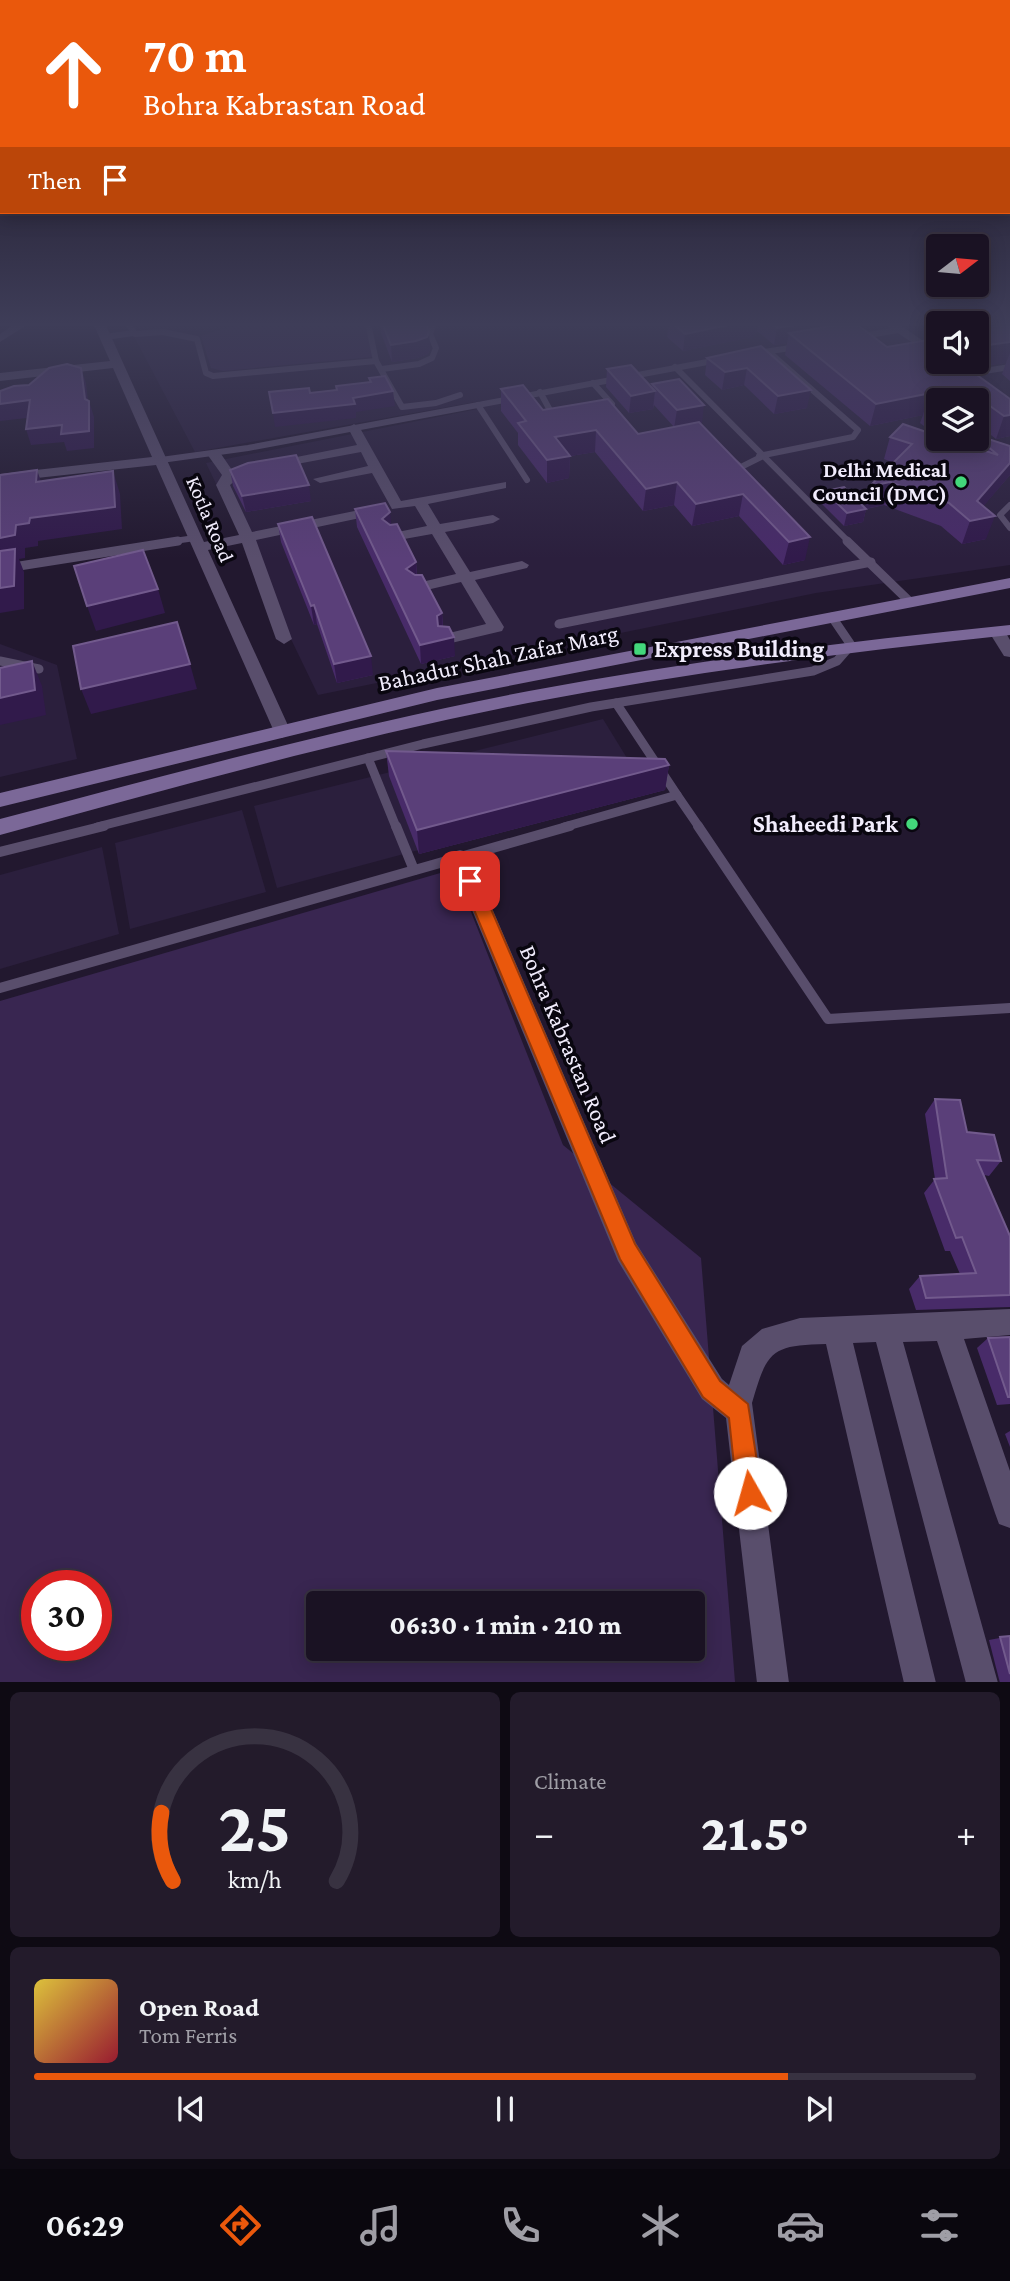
<!DOCTYPE html>
<meta charset="utf-8">
<style>
body{margin:0;font-family:"Crimson Pro",serif;background:#231b2b;color:#f1f3f6;height:100vh;display:flex;flex-direction:column;font-size:26px;white-space:nowrap}
*{box-sizing:border-box;margin:0}
p{font-size:23px;color:#9f9ea6}
.icon{flex:none;width:38px;height:38px;fill:none;stroke:currentColor;stroke-width:2;stroke-linecap:round;stroke-linejoin:round}
.map{position:relative;height:1682px;overflow:hidden}
.panel{display:flex;flex-direction:column;gap:10px;padding:10px;background:#0e0a13;flex:1}
.panel>*{flex:none}
.guide{position:absolute;left:0px;top:0px;width:1012px;height:214px;box-shadow:0 4px 18px #0003,0 0 0 2px #383241;background:#ea580c;color:#fff;overflow:hidden}
.needle{width:46px;rotate:74deg}
.buttons{position:absolute;left:926px;top:234px;display:grid;gap:14px}
.buttons a{display:grid;place-items:center;width:63px;height:63px;border-radius:7px;background:#1a1223;box-shadow:0 4px 18px #0003,0 0 0 2px #383241;font-size:35px}
.speed{position:absolute;left:21px;top:1570px;display:flex;gap:14px;font-size:35px;font-weight:700;text-align:center}
.speed>*{display:grid;place-content:center;width:91px;height:91px;border-radius:50%;background:#1a1223;box-shadow:0 4px 18px #0003,0 0 0 2px #383241;line-height:1}
.speed .limit{border:10px solid #d22;background:#fff;color:#111}
.pin{position:absolute;display:grid;place-items:center;width:60px;height:60px;color:#fff;margin:-30px;border-radius:14px;box-shadow:0 4px 10px #0006}
.me{position:absolute;width:77px;margin:-38px;rotate:353deg;stroke-linejoin:round;filter:drop-shadow(0 0 5px #0008)}
.turn{display:flex;align-items:center;gap:24px;height:147px;padding:0 28px;font-size:32px}
.turn .icon{width:91px;height:91px;stroke-width:2.5}
.turn b{display:block;font-size:49px;line-height:60px}
.then{display:flex;align-items:center;height:66px;padding:0 28px;background:#0003;gap:14px;font-size:26px}
.big{font-size:52px;font-weight:800;line-height:1.1}
.panel .tile{flex:1;display:flex;flex-direction:column;justify-content:center;gap:10px;min-width:0;padding:0 24px;border-radius:10px;background:#231b2b}
.panel .dial{align-items:center;gap:0}
.dial svg{height:182px;overflow:visible;fill:none;stroke:#383241;stroke-width:7;stroke-linecap:round;text-anchor:middle}
.dial text{fill:#f1f3f6;stroke:none}
.song{display:flex;align-items:center;gap:21px}
.cover{width:84px;height:84px;border-radius:10px;background:linear-gradient(135deg,hsl(50 70% 55%),hsl(350 70% 35%))}
.played{height:7px;border-radius:4px;background:linear-gradient(90deg,#ea580c 80%,#383241 80%)}
.keys{display:flex;justify-content:space-around;direction:ltr}
.heat{display:flex;justify-content:space-between;align-items:center;font-size:38px;direction:ltr}
.panel .tiles{flex:1;display:grid;gap:10px;grid-template-columns:1fr 1fr}
.tile:last-child{grid-column:span 2}
.trip{position:absolute;left:306px;top:1591px;width:399px;height:70px;border-radius:7px;background:#1a1223;box-shadow:0 4px 18px #0003,0 0 0 2px #383241;font-weight:800;line-height:70px;text-align:center}
.tab-bar{display:flex;height:112px;justify-content:space-around;align-items:center;background:#0a070e;color:#9f9ea6}
.tab-bar .icon{width:49px;height:49px}
.tab-bar .on{color:#ea580c}
.tab-bar b{font-size:32px;color:#f1f3f6}
.map>svg:first-child{display:block}
.built{fill:#2b1f3d;fill-rule:evenodd}
.green{fill:#392651;fill-rule:evenodd}
.lines{fill:none;stroke-linecap:round;stroke-linejoin:round}
.lane-far2{stroke:#594e6c;stroke-width:6}
.lane-far1{stroke:#594e6c;stroke-width:9}
.lane{stroke:#594e6c;stroke-width:10}
.street{fill:#594e6c;fill-rule:evenodd}
.secondary{fill:#7b6898;fill-rule:evenodd}
.wall{fill:#482b69}
.shaded-wall{fill:#311a4b}
.building{fill:#5a3f79;stroke:#725a8d;stroke-width:2}
.route{fill:#ea580c;stroke:#983908;stroke-width:2}
.poi-dot{fill:#43d77b;stroke:#09060f;stroke-width:2.5}
.labels{text-anchor:middle;stroke-width:7;stroke-linejoin:round;paint-order:stroke}
.far-poi-label{font-size:21px;font-weight:bold;fill:#f1ecfc;stroke:#09060f;text-anchor:end}
.far-street-label{font-size:21px;fill:#f1ecfc;stroke:#09060f}
.poi-label{font-size:24px;font-weight:bold;fill:#f1ecfc;stroke:#09060f;text-anchor:start}
.street-label{font-size:24px;fill:#f1ecfc;stroke:#09060f}
</style>
<div class="map">
<svg width="1010" height="1683" viewBox="0 0 1010 1683">
<rect width="100%" height="100%" fill="#22182f"/>
<g class="built">
<path d="M127 323H1010V565L816 593 318 695 206 463 483 408 481 401 195 452ZM938 324H976V362H938ZM938 401H976V439H938Z"/>
<path d="M0 644 57 665 77 759 0 777Z"/>
<path d="M603 719 646 789 277 888 254 806Z"/>
<path d="M242 810 266 892 130 929 115 843Z"/>
<path d="M102 847 119 934 0 969V875Z"/>
</g>
<g class="green">
<path d="M241 323H365L373 357 223 371 211 368 201 336Z"/>
<path d="M454 869 563 1145 701 1258 735 1682 0 1683V1001ZM37 1586H96V1645H37ZM318 1603H693V1648H318Z"/>
</g>
<g class="lines">
<g class="lane-far2">
<path d="M128 323 135 334 163 332 197 339 206 373 213 376 376 361"/>
<path d="M368 323 376 361 402 407 436 403 460 395"/>
<path d="M105 337 133 333"/>
<path d="M857 337 898 330"/>
<path d="M757 353 797 347"/>
<path d="M675 367 849 542"/>
<path d="M382 369 419 364 432 358 436 348 430 334 434 323"/>
<path d="M966 374 1010 367"/>
<path d="M593 383 612 404 601 409"/>
<path d="M540 392 551 412 559 416"/>
<path d="M478 405 527 480"/>
<path d="M759 456 853 437 858 430 769 352"/>
<path d="M161 460 248 448 718 360"/>
<path d="M732 460 741 467 761 457"/>
<path d="M1010 505 1000 515 1010 528"/>
<path d="M167 542 195 538"/>
</g>
<g class="lane-far1">
<path d="M847 541 910 602"/>
<path d="M0 569 178 541"/>
<path d="M559 624 871 562"/>
<path d="M0 661 39 669"/>
<path d="M368 758 396 827"/>
<path d="M677 795 699 827"/>
<path d="M97 827 423 744 591 707 813 671 837 661 851 645 832 617"/>
<path d="M564 827 677 795 616 703"/>
</g>
<g class="lane">
<path d="M396 826 414 870"/>
<path d="M698 826 828 1019 1010 1008"/>
<path d="M0 852 104 826"/>
<path d="M0 988 570 826"/>
</g>
<g class="street">
<path d="M16 323H30L0 342V334Z"/>
<path d="M93 323H105L204 542 239 535 216 485 222 475 207 454 214 450 219 451 232 470 357 445 348 428 354 424 360 428 401 501 506 482V488L428 504 440 524 493 515 500 519 493 523 445 532 470 572 522 561 529 565 527 568 475 580 504 627 502 631 447 644 441 643V635L486 624 461 582 418 592 410 587 413 584 456 574 432 534 393 541 386 537 388 534 427 526 415 506 392 509 372 473 320 483 313 479 368 466 361 452 243 474 230 485 252 532 379 506 386 510 379 514 256 540 292 639 284 644 276 639 242 543 208 550 291 732 282 738 276 736 156 465 0 482V474L152 457 113 368 0 381V373L110 361Z"/>
<path d="M883 323H897L938 351V360Z"/>
<path d="M997 627 1003 628 1010 640V657L1004 656 989 632Z"/>
<path d="M460 850 467 852 470 857 636 1243 722 1379 729 1385 742 1346 762 1329 800 1318 1010 1309V1335L964 1339 1010 1471V1528L999 1524 995 1513 937 1341 903 1342 998 1683H966L876 1342 853 1343 936 1683H904L826 1344C770 1345 767 1352 752 1403L789 1683H757L726 1418 702 1399 618 1261 450 857 453 852Z"/>
</g>
<g class="secondary">
<path d="M1010 578V588L437 700 0 807V793L437 688Z"/>
<path d="M1010 625V635C849 652 688 672 528 703 350 738 175 787 0 835V819C175 773 350 725 529 691 688 661 849 641 1010 625Z"/>
</g>
</g>
<g class="wall">
<path d="M380 323H426L430 349 428 354 417 358 392 362 381 333Z"/>
<path d="M669 323H809L807 330 887 347 1010 399V436L996 439 982 428 938 401V439L969 446 971 439H976V435L1010 446V475L983 506 986 539 962 544 941 526 884 505 866 509 863 522 844 526 821 503 825 491 865 507 894 463 884 459 890 437 936 435 920 423 923 415 870 426 785 355 787 343 774 345 757 331 752 337 683 351 667 337Z"/>
<path d="M926 323H1010V381L1002 374 1006 363 974 367 969 362H976V324H938V334Z"/>
<path d="M761 346 807 408 774 414 744 385 722 390 705 375 707 358Z"/>
<path d="M607 369 651 387 652 384 702 423H700L805 560 783 565 739 516 692 526 674 505 643 511 595 452 570 456 569 478 547 483 518 445V433L501 411V389L543 410 638 434 674 427 654 405 653 409 629 413 606 387Z"/>
<path d="M230 470 311 501 246 512 233 486Z"/>
<path d="M355 509 391 525 416 562 417 575 442 613 443 626 455 656 421 664 357 527Z"/>
<path d="M278 524 373 675 337 683 317 624 314 625 281 542Z"/>
<path d="M386 751 669 765 665 790 419 854 389 776Z"/>
<path d="M935 1099 967 1132 1001 1161 989 1176 984 1175 1010 1236V1307L916 1310 909 1289 920 1276 960 1274 950 1251H945L924 1193 935 1179 925 1114Z"/>
<path d="M1010 1337V1404L997 1405 977 1348 988 1338Z"/>
<path d="M1010 1431V1447L1005 1434Z"/>
<path d="M1010 1636V1683H1000L989 1640Z"/>
</g>
<g class="shaded-wall">
<path d="M738 323H758L757 331 752 337 683 351 685 334Z"/>
<path d="M809 323 805 340 789 333 787 343 774 345 777 328Z"/>
<path d="M429 332 430 349 428 354 417 358 392 362 391 345Z"/>
<path d="M1010 342V353L1006 363 974 367 981 346Z"/>
<path d="M81 368 86 383 89 410V401L94 417V448L67 451 64 442 31 445 26 429 62 425 85 399Z"/>
<path d="M747 368 744 385 722 390 725 372Z"/>
<path d="M811 390 807 408 774 414 778 396Z"/>
<path d="M393 391 395 406 356 412V418L275 427 273 413Z"/>
<path d="M655 391 653 409 629 413 631 396Z"/>
<path d="M936 392 927 400 923 415 870 426 876 404Z"/>
<path d="M30 400 36 417 0 421V404Z"/>
<path d="M704 405 702 423 674 428 677 410Z"/>
<path d="M990 406 982 428 976 429V408Z"/>
<path d="M1010 415V436L996 439 1004 416Z"/>
<path d="M596 430 595 452 570 456 569 478 547 483V460L555 437Z"/>
<path d="M1010 463V475L971 521 995 516 986 539 962 544 977 501Z"/>
<path d="M37 470 45 493 36 482Z"/>
<path d="M113 471 120 494 122 529 38 541V546L25 548V558L19 559 24 572V609L0 613V538L16 525 30 518Z"/>
<path d="M677 482 674 505 643 511 646 489Z"/>
<path d="M890 482 884 505 864 509 870 486Z"/>
<path d="M309 485 311 501 246 512 242 496Z"/>
<path d="M743 494 739 516 692 526 696 504Z"/>
<path d="M866 509 863 522 844 526 847 513Z"/>
<path d="M390 512 392 531 382 519Z"/>
<path d="M810 537 805 560 783 565 789 542Z"/>
<path d="M416 562 417 580 406 569Z"/>
<path d="M158 589 165 613 96 631 87 606Z"/>
<path d="M314 605 317 624 314 625 311 606Z"/>
<path d="M442 613 443 632 438 635 437 616Z"/>
<path d="M454 637 455 656 421 664 420 645Z"/>
<path d="M371 656 373 675 337 683 334 664Z"/>
<path d="M32 661 42 686 46 715 0 725V698Z"/>
<path d="M190 664 197 689 91 714 81 689Z"/>
<path d="M669 765 665 790 419 854 417 830Z"/>
</g>
<g class="building">
<path d="M382 323H426L429 332 427 337 416 341 391 345Z"/>
<path d="M672 323H738L685 334Z"/>
<path d="M771 323H807L777 328Z"/>
<path d="M849 323H855L887 347 928 340 938 347V362H959L1010 399V415L1004 416 990 406 976 408V401H938V408L927 400 936 392 876 404 789 333Z"/>
<path d="M956 323H1010V342L981 346 976 341V324Z"/>
<path d="M761 346 811 390 778 396 747 368 725 372 707 358Z"/>
<path d="M67 364 81 368 85 399 89 401V431L61 434 62 425 26 429 30 400 0 404V391L14 386 29 385 49 368Z"/>
<path d="M631 365 655 391 631 396 607 369Z"/>
<path d="M385 376 393 391 353 398 355 404 273 413 269 392 309 388 310 393 337 390 336 386 371 382 369 378Z"/>
<path d="M679 379 704 405 677 410 652 384Z"/>
<path d="M523 385 543 410 608 399 638 434 699 422 810 537 789 542 743 494 696 504 677 482 646 489 596 430 555 437 570 456 547 460 518 423 526 421 501 389Z"/>
<path d="M903 424 938 436V439H949L998 455 976 437V435L1010 446V463L977 501 995 516 970 521 949 503 890 482 870 486 912 444 890 437Z"/>
<path d="M296 455 309 485 242 496 230 470 248 463Z"/>
<path d="M37 470 36 482 113 471 115 507 30 518 29 523 16 525 15 535 0 538V475Z"/>
<path d="M844 487 866 509 847 513 825 491Z"/>
<path d="M385 503 390 512 382 519 390 525 397 524 416 562 406 569 415 575H422L442 613 437 616 438 626 449 627 454 637 420 645 355 509Z"/>
<path d="M312 517 371 656 334 664 314 605 311 606 278 524Z"/>
<path d="M15 549 14 586 0 588V551Z"/>
<path d="M143 550 158 589 87 606 74 566Z"/>
<path d="M177 622 190 664 81 689 73 646Z"/>
<path d="M32 661 35 690 0 698V668Z"/>
<path d="M386 751 665 759 669 765 417 830Z"/>
<path d="M935 1099 960 1100 967 1132 994 1135 1001 1161 977 1160 1010 1236V1295L926 1298 920 1276 976 1273 962 1237 956 1238 934 1179 947 1178Z"/>
<path d="M1010 1337V1397H1008L988 1338Z"/>
<path d="M1010 1636V1674L1000 1637Z"/>
</g>
<linearGradient id="sky" x2="0" y2="1"><stop stop-color="#130d1a"/><stop offset="0.58" stop-color="#3e3d58"/><stop offset="1" stop-color="#3e3d58" stop-opacity="0"/></linearGradient>
<rect width="1010" height="559" fill="url(#sky)"/>
<path class="route" d="M470 875 479 881 635 1244 720 1381 748 1404 762 1493 758 1502 750 1505 741 1502 737 1493 729 1418 703 1397 620 1259 462 881Z"/>
<g class="poi-dot">
<circle cx="961" cy="482" r="7"/>
<rect x="633" y="642" width="14" height="14" rx="3.5"/>
<circle cx="912" cy="824" r="7"/>
</g>
<g class="labels">
<g class="far-poi-label">
<text x="947" y="477">Delhi Medical<tspan x="947" dy="24">Council (DMC)</tspan></text>
</g>
<g class="far-street-label">
<text transform="translate(210 519) rotate(67)" y="7">Kotla Road</text>
</g>
<g class="poi-label">
<text x="654" y="657">Express Building</text>
<text x="898" y="832" text-anchor="end">Shaheedi Park</text>
</g>
<g class="street-label">
<text transform="translate(498 658) rotate(-12)" y="8">Bahadur Shah Zafar Marg</text>
<text transform="translate(568 1044) rotate(67)" y="8">Bohra Kabrastan Road</text>
</g>
</g>
</svg>
<div class="buttons">
<a><svg class="needle" viewBox="-14 -14 28 28"><path d="M0-13l5 13h-10z" fill="#e53935"/><path d="M0 13l5-13h-10z" fill="#9f9ea6"/></svg></a>
<a><svg class="icon" aria-label="sound" viewBox="0 0 24 24"><path d="M4 9h4l5-4v14l-5-4H4zM17 9q2 3 0 6"/></svg></a>
<a><svg class="icon" aria-label="layers" viewBox="0 0 24 24"><path d="M12 4l9 5-9 5-9-5zM3 14l9 5 9-5"/></svg></a>
</div>
<div class="speed"><div class="limit">30</div></div>
<div class="pin" style="left:470px;top:881px;background:#d93025"><svg class="icon" aria-label="arrive" viewBox="0 0 24 24"><path d="M6 21V4h12l-3 4 3 4H6"/></svg></div>
<svg class="me" style="left:750px;top:1493px" viewBox="-20 -20 40 40"><circle r="19" fill="#fff"/><path d="M0-13L10 11 0 6-10 11z" fill="#ea580c"/></svg>
<div class="trip">06:30 · 1 min · 210 m</div>
<div class="guide">
<div class="turn"><svg class="icon" aria-label="ahead" viewBox="0 0 24 24"><path d="M12 20V5M6 11l6-6 6 6"/></svg><div><b>70 m</b>Bohra Kabrastan Road</div></div>
<div class="then">Then<svg class="icon" aria-label="arrive" viewBox="0 0 24 24"><path d="M6 21V4h12l-3 4 3 4H6"/></svg></div>
</div>
</div>
<section class="panel">
<div class="tiles">
<div class="tile dial"><svg viewBox="0 0 100 80">
<path d="M14 69A42 42 0 1 1 86 69"/>
<path d="M14 69A42 42 0 0 1 9 39" stroke="#ea580c"/>
<text x="50" y="56" font-size="32" font-weight="700">25</text>
<text x="50" y="72" font-size="11">km/h</text>
</svg></div>
<div class="tile"><p>Climate</p>
<div class="heat"><a>−</a><b class="big">21.5°</b><a>+</a></div>
</div>
<div class="tile">
<div class="song"><i class="cover"></i><div><b>Open Road</b><p>Tom Ferris</p></div></div>
<div class="played"></div>
<div class="keys"><svg class="icon" aria-label="previous" viewBox="0 0 24 24"><path d="M18 5L8 12l10 7zM5 5v14"/></svg><svg class="icon" aria-label="pause" viewBox="0 0 24 24"><path d="M8 5v14M16 5v14"/></svg><svg class="icon" aria-label="next" viewBox="0 0 24 24"><path d="M6 5l10 7-10 7zM19 5v14"/></svg></div>
</div>
</div>
</section>
<nav class="tab-bar">
<b>06:29</b>
<svg class="icon on" aria-label="directions" viewBox="0 0 24 24"><path d="M12 3l9 9-9 9-9-9zM9 14v-3h6M13 9l2 2-2 2"/></svg>
<svg class="icon" aria-label="music" viewBox="0 0 24 24"><path d="M9 18V5l10-2v13"/><circle cx="6" cy="18" r="3"/><circle cx="16" cy="16" r="3"/></svg>
<svg class="icon" aria-label="phone" viewBox="0 0 24 24"><path d="M5 4h4l2 5-3 2q2 4 5 5l2-3 5 2v4C11 20 4 13 5 4z"/></svg>
<svg class="icon" aria-label="climate" viewBox="0 0 24 24"><path d="M12 3v18M4 7l16 10M4 17L20 7"/></svg>
<svg class="icon" aria-label="car" viewBox="0 0 24 24"><path d="M5 17H2v-5l4-1 3-4h7l3 4 3 1v5h-3M9 17h6M6 11h13"/><circle cx="7" cy="17" r="2"/><circle cx="17" cy="17" r="2"/></svg>
<svg class="icon" aria-label="filters" viewBox="0 0 24 24"><path d="M4 7h16M4 17h16"/><circle cx="9" cy="7" r="2"/><circle cx="15" cy="17" r="2"/></svg>
</nav>
